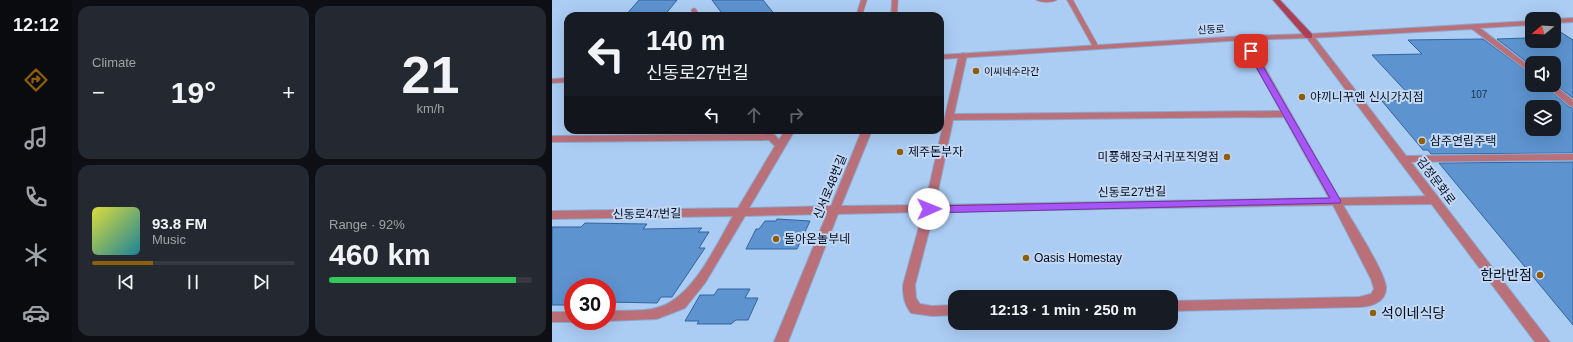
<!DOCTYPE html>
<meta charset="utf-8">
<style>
body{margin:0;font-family:Arial,"Noto Sans KR",sans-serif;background:#242831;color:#f1f3f6;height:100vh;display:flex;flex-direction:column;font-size:15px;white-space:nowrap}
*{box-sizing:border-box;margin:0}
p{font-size:13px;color:#9ea1a6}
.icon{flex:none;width:22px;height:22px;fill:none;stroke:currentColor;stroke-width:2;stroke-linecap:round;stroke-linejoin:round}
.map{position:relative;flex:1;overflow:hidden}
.side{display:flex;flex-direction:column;gap:6px;padding:6px;background:#0d0f14;width:480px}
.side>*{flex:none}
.hud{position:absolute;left:12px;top:12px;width:380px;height:122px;border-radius:12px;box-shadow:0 4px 16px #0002;background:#171b24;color:#f1f3f6;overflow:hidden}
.needle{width:26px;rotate:252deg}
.buttons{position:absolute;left:973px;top:12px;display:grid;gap:8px}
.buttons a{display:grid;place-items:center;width:36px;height:36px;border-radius:8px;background:#171b24;box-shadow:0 4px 16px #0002;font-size:20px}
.speed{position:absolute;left:12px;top:278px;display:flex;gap:8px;font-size:20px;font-weight:700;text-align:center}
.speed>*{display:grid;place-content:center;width:52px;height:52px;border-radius:50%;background:#171b24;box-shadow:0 4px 16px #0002;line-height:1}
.speed .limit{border:6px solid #d22;background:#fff;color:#111}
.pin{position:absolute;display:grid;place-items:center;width:34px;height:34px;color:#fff;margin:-17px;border-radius:8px;box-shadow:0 2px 6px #0006}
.me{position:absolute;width:44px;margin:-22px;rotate:89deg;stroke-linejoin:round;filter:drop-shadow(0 0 3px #0008)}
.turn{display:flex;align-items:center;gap:14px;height:84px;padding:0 16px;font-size:18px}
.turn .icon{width:52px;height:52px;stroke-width:2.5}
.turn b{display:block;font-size:28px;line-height:34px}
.lanes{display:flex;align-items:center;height:38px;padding:0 16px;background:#0003;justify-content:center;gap:20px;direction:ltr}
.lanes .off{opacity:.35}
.big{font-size:30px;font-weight:700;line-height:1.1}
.side .widget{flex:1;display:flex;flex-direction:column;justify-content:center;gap:6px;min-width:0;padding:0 14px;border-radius:12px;background:#242831}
.side .dial{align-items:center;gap:0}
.dial b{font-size:52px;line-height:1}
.song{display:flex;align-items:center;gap:12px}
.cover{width:48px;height:48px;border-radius:6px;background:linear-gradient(135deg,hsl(60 70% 55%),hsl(190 70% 35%))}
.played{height:4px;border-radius:2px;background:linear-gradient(90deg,#8f5e0a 30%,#363941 30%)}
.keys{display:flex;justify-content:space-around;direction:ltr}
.heat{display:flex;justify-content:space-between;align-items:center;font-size:22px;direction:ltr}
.charge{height:6px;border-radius:3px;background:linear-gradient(90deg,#34c759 92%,#363941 0)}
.side .tiles{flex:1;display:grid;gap:6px;grid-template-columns:repeat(2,1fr)}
.trip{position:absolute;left:396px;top:290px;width:230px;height:40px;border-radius:12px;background:#171b24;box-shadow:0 4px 16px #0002;font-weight:700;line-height:40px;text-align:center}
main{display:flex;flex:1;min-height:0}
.tabs{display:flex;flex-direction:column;width:72px;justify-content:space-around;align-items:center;background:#090b0e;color:#9ea1a6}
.tabs .icon{width:28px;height:28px}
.tabs .active{color:#8f5e0a}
.tabs b{font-size:18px;color:#f1f3f6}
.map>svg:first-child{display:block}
.building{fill:#5d93cf;stroke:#31659f;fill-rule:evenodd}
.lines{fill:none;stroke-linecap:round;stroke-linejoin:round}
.service-casing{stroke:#8ca9ce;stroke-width:1}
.minor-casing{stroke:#8ca9ce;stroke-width:2}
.tertiary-casing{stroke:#8ca9ce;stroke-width:2}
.secondary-casing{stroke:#8ca9ce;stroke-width:2}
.service{fill:#ba7079;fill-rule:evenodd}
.minor{fill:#ba7079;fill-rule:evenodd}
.tertiary{fill:#ba7079;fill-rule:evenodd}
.secondary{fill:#ac3f53;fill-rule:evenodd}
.route{fill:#a855f7;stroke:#6d37a1}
.poi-dot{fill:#8f5e0a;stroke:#c2d8f2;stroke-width:1.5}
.labels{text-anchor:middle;stroke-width:4;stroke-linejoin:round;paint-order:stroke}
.far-street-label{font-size:10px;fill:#000c23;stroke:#c2d8f2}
.far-poi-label{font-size:10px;fill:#000c23;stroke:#c2d8f2;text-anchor:start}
.number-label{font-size:10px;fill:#172e4e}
.poi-label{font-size:12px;fill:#000c23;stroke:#c2d8f2;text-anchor:start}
.street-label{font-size:12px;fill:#000c23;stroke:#c2d8f2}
.near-poi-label{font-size:14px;fill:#000c23;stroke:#c2d8f2;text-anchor:end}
</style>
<main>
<nav class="tabs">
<b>12:12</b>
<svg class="icon active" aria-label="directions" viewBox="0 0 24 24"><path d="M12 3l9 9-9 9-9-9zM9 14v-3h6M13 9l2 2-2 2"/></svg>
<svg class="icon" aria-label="music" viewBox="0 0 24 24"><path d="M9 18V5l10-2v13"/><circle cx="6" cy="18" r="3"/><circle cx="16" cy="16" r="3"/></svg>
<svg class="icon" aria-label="phone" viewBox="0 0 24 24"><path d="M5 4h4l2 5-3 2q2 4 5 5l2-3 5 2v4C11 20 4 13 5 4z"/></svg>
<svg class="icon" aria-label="climate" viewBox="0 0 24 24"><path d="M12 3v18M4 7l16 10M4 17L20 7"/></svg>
<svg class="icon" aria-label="car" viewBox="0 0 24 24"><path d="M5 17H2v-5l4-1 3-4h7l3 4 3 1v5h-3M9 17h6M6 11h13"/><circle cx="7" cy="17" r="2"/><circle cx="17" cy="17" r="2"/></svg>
</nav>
<section class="side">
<div class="tiles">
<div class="widget"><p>Climate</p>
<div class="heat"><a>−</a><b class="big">19°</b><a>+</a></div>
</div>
<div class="widget dial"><b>21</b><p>km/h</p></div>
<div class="widget">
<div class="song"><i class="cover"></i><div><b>93.8 FM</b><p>Music</p></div></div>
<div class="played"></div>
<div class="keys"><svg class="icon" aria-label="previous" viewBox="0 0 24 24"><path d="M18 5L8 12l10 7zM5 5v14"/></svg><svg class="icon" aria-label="pause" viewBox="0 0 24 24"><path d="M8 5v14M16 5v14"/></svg><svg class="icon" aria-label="next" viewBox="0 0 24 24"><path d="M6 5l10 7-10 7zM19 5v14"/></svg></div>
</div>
<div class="widget"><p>Range · 92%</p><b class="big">460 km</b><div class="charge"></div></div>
</div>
</section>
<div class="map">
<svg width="1021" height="342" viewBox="0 0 1021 342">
<rect width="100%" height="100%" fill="#abccf3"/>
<g class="building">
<path d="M87 0H125L112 16H73Z"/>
<path d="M160 0H211L224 16H172Z"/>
<path d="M1002 28 1021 40V98L1002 84V63H980V66L945 39 974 38 978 41H1002Z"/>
<path d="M931 39 980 75V85H992L1017 107 1021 108V153L879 154 876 150H871L830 101 862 100 820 55 870 54 856 40ZM980 107H1002V129H980Z"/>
<path d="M1021 162V325L887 163Z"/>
<path d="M225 219 258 221 245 249H194L204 229H207L213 221H224Z"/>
<path d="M33 223 95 224 91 229 150 228 146 232H157L147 248H153L120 297H109L105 303 55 302V287H21V305H0V227H29Z"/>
<path d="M166 289H198L193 298H206L196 320H184L179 324H145L147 321H133L148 295H162Z"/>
</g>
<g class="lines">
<g class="service-casing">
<g id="service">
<path d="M309 0H315L310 16H304Z"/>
<path d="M340 0H346L345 16H339Z"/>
<path d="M484 0H505C500 3 489 3 484 0Z"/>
<path d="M515 0H521L547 47 546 48 544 49 541 47Z"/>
<path d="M142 8 144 9 148 16H142L139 10Z"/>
</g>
</g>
<g class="minor-casing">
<g id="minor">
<path d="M1021 18V22L1002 23V19Z"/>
<path d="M980 21V25L928 28 980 68V74L920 29 757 38 753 36 757 34Z"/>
<path d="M689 36H695L696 38 787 198 882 196 886 197 887 200 886 203 882 204 791 205C800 221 834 273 834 288 834 302 819 307 807 307L619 311V301L807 297 819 294 822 289 819 279 781 205 382 212 363 285 364 298 368 304 380 306 403 305V315L380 316 359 313C352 304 351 296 351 285L371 212 286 214 236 342H222L275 214 193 216 153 283 133 308 105 319 55 321H54H55V311C69 310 92 312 104 308 140 300 164 245 181 216L0 219V211L186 208 223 146 217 140 0 142V136L220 134 223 135 227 140 233 130H243L197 208 279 206 310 130H320L289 206 373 205 407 55 411 53 415 55 402 114 729 111 688 38ZM732 117 777 198 383 205 401 120Z"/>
<path d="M993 85H1002L1021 100V107L1018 106Z"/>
<path d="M1021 154V160L851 162 846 159 851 156Z"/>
<path d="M0 312H21V321H25L21 322H0Z"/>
</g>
</g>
<g class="tertiary-casing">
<g id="tertiary">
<path d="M757 34H760L998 342H983L755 38 692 40 388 59V55L692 36Z"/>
<path d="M16 78V82L0 83V79Z"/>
</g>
</g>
<g class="secondary-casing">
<path id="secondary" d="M721 0H728L760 34V38H754Z"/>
</g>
<use href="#service" class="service"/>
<use href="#minor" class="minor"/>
<use href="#tertiary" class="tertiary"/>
<use href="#secondary" class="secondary"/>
</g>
<path class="route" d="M699 49 702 51 789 201 788 203 377 213 372 209 377 206 778 198 695 51Z"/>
<g class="poi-dot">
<circle cx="424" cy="71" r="4"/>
<circle cx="750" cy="97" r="4"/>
<circle cx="870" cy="141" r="4"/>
<circle cx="348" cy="152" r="4"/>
<circle cx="675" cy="157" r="4"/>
<circle cx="224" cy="239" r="4"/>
<circle cx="474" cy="258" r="4"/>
<circle cx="988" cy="275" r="4"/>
<circle cx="821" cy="313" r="4"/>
</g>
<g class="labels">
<g class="far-street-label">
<text transform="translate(659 29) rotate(-3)" y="4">신동로</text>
</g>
<g class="far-poi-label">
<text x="432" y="75">이씨네수라간</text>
</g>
<g class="number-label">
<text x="927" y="98">107</text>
</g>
<g class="poi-label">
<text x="758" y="101">야끼니꾸엔 신시가지점</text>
<text x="878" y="145">삼주연립주택</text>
<text x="356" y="156">제주돈부자</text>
<text x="667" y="161" text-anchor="end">미풍해장국서귀포직영점</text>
<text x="232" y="243">돌아온놀부네</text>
<text x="482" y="262">Oasis Homestay</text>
</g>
<g class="street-label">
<text transform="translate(884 181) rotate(53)" y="4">김정문화로</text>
<text transform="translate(278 187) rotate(-68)" y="4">신서로48번길</text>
<text transform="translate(580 192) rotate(-1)" y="4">신동로27번길</text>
<text transform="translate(95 214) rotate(-1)" y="4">신동로47번길</text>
</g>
<g class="near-poi-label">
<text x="980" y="280">한라반점</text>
<text x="829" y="318" text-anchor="start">석이네식당</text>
</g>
</g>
</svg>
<div class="buttons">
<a><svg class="needle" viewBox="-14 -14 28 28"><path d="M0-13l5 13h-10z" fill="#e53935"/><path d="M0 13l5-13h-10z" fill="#9ea1a6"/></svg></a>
<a><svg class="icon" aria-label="sound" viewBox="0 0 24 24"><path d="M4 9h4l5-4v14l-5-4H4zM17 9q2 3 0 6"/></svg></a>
<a><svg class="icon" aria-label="layers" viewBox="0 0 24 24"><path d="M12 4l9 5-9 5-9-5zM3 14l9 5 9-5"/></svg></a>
</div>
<div class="speed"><div class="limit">30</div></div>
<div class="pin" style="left:699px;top:51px;background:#d93025"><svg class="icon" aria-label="arrive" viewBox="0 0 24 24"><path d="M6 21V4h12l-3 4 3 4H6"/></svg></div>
<svg class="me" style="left:377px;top:209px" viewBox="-20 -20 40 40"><circle r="19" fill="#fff"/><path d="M0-13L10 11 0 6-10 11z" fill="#a855f7"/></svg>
<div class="trip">12:13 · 1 min · 250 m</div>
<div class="hud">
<div class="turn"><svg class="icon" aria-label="left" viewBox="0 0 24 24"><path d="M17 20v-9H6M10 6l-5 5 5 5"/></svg><div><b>140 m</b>신동로27번길</div></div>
<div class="lanes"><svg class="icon" aria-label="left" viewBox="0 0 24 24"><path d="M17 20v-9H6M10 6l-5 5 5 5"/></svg><svg class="icon off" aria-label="ahead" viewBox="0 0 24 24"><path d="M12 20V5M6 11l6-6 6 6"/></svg><svg class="icon off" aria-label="right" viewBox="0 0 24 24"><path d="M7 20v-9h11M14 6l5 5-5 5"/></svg></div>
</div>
</div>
</main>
